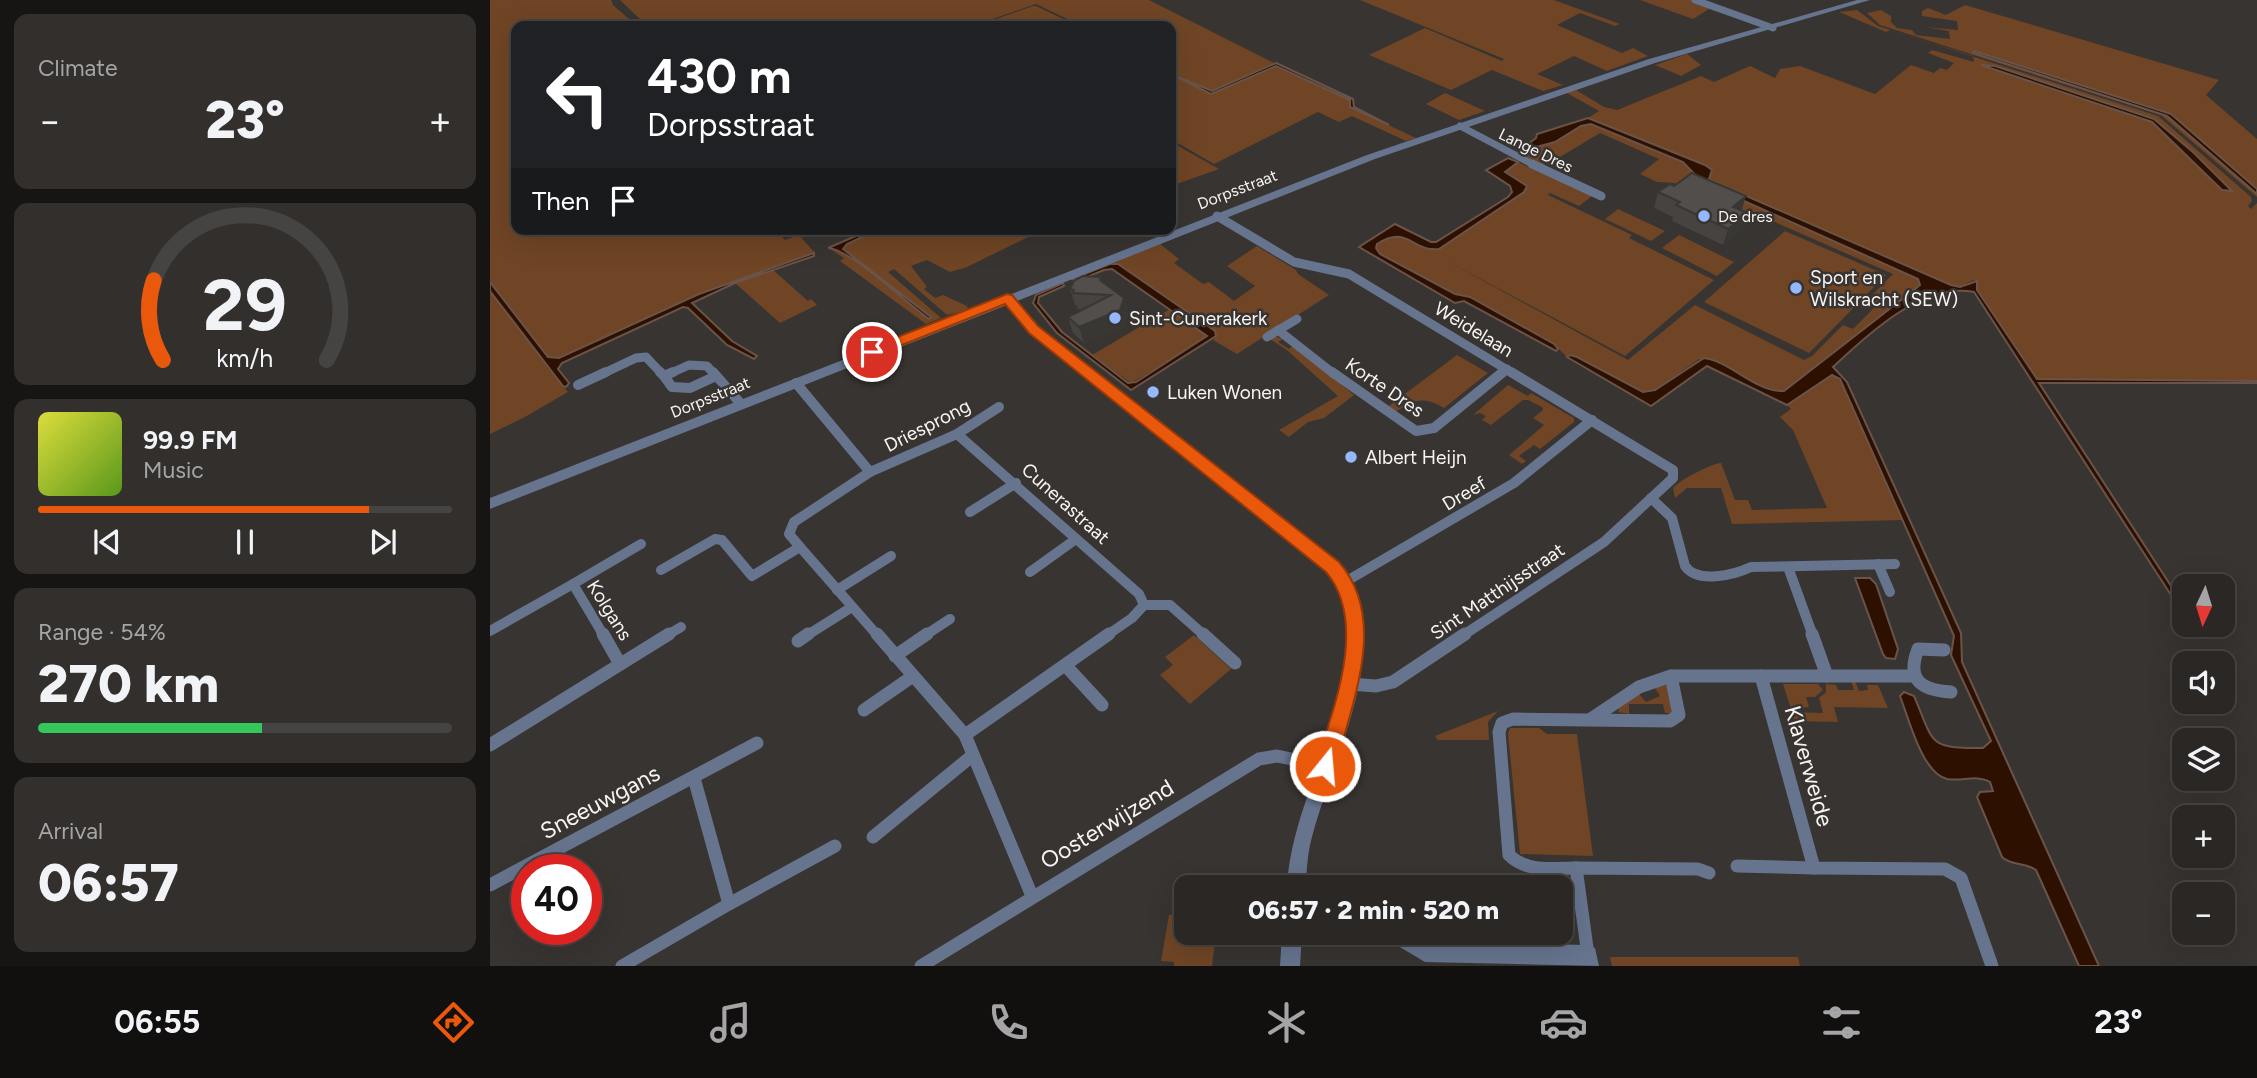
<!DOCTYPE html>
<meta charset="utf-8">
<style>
body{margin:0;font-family:Figtree,sans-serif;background:#322f2d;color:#f1f3f6;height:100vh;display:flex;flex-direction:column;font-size:26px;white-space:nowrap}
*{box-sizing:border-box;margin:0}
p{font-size:23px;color:#a5a5a7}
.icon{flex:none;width:38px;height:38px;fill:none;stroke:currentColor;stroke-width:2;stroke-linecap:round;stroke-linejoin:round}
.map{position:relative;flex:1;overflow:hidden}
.drawer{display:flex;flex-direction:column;gap:14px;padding:14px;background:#171514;width:490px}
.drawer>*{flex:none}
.banner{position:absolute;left:21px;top:21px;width:665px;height:214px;border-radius:14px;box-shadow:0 7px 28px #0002,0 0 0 2px #464442;background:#202124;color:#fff;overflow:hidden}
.needle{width:46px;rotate:184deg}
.controls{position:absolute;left:1682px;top:574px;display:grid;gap:14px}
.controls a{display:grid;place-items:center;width:63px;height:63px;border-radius:14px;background:#2a2725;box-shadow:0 7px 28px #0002,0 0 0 2px #464442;font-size:35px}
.speed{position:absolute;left:21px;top:854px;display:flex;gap:14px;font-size:35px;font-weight:700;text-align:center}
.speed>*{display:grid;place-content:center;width:91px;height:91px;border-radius:50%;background:#2a2725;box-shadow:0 7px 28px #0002,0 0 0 2px #464442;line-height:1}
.speed .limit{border:10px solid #d22;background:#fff;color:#111}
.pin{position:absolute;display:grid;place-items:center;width:60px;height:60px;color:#fff;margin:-30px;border:4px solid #fff;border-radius:50%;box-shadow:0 2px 7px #0007}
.me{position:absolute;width:77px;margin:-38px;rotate:17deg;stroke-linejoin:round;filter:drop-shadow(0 0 5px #0008)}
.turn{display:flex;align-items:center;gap:24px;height:147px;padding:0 21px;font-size:32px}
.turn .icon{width:91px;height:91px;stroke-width:2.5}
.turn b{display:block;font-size:49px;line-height:60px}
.then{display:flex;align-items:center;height:66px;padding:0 21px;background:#0003;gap:14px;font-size:26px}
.big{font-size:52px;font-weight:800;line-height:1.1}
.drawer .widget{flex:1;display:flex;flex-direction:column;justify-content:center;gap:10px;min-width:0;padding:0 24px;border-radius:14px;background:#322f2d}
.drawer .dial{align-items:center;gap:0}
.dial svg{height:182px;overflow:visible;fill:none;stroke:#464442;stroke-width:7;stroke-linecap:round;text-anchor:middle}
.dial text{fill:#f1f3f6;stroke:none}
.song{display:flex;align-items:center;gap:21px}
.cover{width:84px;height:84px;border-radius:10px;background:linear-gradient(135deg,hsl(60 70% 55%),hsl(90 70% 35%))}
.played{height:7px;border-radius:4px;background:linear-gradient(90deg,#ea580c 80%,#464442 80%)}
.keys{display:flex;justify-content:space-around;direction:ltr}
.heat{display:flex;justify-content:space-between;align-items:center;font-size:38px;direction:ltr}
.charge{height:10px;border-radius:5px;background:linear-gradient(90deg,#34c759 54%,#464442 0)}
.trip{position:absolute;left:684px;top:875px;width:399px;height:70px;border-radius:14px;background:#2a2725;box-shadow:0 7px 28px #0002,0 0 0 2px #464442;font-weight:800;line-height:70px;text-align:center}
.dock{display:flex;height:112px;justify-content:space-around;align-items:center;background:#11100f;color:#a5a5a7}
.dock .icon{width:49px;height:49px}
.dock .active{color:#ea580c}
.dock b{font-size:32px;color:#f1f3f6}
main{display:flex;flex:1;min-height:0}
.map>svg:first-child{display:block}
.green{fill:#6f4525;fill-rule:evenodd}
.water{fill:#2d1000;stroke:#6a5449;stroke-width:2}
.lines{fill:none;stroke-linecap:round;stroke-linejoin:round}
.minor-far3{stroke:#66748e;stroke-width:7}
.minor-far2{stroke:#66748e;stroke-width:9}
.minor-far1{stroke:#66748e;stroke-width:10}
.minor{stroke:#66748e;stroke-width:13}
.tertiary{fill:#66748e;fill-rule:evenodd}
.wall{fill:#474340}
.shaded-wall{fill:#393734}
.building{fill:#524e4b;stroke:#393734;stroke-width:2}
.route{fill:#ea580c;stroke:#983908;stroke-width:2}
.poi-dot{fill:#94b7fd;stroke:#383431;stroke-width:2.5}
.labels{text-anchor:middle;stroke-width:5;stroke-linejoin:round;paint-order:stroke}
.far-street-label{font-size:16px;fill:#f7f4f2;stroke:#383431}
.far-poi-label{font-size:16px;fill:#f7f4f2;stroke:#383431;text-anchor:start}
.poi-label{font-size:19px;fill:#f7f4f2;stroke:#383431;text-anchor:start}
.street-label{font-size:19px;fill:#f7f4f2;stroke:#383431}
.near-street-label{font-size:23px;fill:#f7f4f2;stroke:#383431}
</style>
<main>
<section class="drawer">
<div class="widget"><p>Climate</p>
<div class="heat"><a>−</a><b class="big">23°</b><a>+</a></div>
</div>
<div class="widget dial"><svg viewBox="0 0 100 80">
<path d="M14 69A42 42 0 1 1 86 69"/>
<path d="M14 69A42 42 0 0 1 10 34" stroke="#ea580c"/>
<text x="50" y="56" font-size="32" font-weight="700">29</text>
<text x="50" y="72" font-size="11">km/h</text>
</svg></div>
<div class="widget">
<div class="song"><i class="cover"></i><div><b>99.9 FM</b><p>Music</p></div></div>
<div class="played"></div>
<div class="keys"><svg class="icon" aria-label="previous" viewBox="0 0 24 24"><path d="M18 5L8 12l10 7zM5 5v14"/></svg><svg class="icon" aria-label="pause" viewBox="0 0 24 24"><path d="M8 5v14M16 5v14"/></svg><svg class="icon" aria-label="next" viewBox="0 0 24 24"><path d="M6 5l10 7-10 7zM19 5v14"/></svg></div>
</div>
<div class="widget"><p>Range · 54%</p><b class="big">270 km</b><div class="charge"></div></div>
<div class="widget"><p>Arrival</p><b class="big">06:57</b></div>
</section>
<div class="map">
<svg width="1767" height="966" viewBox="0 0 1767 966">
<rect width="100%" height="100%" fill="#383431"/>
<g class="green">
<path d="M0 0H121L123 5 147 26H26V229H284L295 240 309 235 325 253 209 294 69 358 58 357 0 282Z"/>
<path d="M130 0H659L784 63 726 90 718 91 681 72V26H592L546 4 482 26H157Z"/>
<path d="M870 0H1064L1130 24 1125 26 1090 13 1067 25 1132 53 1143 48 1158 56 1117 71 1084 56 1047 74 1073 85 1053 91 1002 70 961 90 879 55 935 28 1012 61 1014 59Z"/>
<path d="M1150 0H1203L1268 25 1219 9 1203 19Z"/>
<path d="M1475 5 1729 80 1716 95 1767 139V190L1681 114 1483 52 1677 116 1767 194V197L1671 115 1390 25 1377 13 1391 10 1401 16V22L1407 28 1422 30 1426 35 1460 39 1459 31 1434 27 1468 30 1467 21 1432 16V11L1438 8 1456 15Z"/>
<path d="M546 6 588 26H486L543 6Z"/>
<path d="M1367 10 1388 26 1668 116 1761 197 1762 201 1758 206 1761 209 1767 203V381L1547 379 1487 290 1485 285 1487 282 1483 280 1470 287 1461 285 1222 181 1219 179 1222 170 1218 167 1098 118 1109 111 1077 93 1086 90 1114 107 1127 110 1211 76 1224 82 1260 66 1285 78 1290 69 1310 66 1385 94 1421 65 1444 73 1450 68 1457 70 1464 63 1438 53 1442 50 1484 62 1483 56 1400 30 1396 32 1349 12ZM1492 64 1659 117 1704 153 1742 191 1726 183 1662 122Z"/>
<path d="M1197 54 1211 65 1191 76 1165 65Z"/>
<path d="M783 66 860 100 862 108 926 138 916 141 862 116 849 122 828 112 724 164 681 139V74L721 94Z"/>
<path d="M955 93 995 111 969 120 936 104Z"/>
<path d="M1101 124 1193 162 1212 182 1423 275 1430 281V286L1297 390C1273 395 1238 362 1209 359L1165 390 1157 392 1146 390 1080 355 1077 357 1064 344 980 297 965 294 890 254 886 248 887 244C910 229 917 238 938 248L1034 192 1015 172 1028 162 1102 196 1089 206 1060 193 1058 195 1142 235 1139 238 1224 280 1135 356 957 261 1138 360 1205 305 1314 360 1322 356 1353 325 1363 329 1383 309 1384 306 1375 302 1403 274 1278 219 1273 223 1184 183 1167 182 1150 174 1169 159 1110 133 1060 163 1049 165 1030 153 1065 142 1091 126Z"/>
<path d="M681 142 729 169 681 186Z"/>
<path d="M1128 209 1175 231 1161 241 1115 219Z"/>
<path d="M389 229H539L542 235 477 267 460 272 437 260 421 266 437 287 434 289 445 298 453 295 477 306 478 310 457 315 404 269 398 272 451 318 436 324 350 261 354 258 340 249C356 248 422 307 440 319L353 249 357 244Z"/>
<path d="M1295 231 1396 275 1319 353 1214 302Z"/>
<path d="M1189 235 1244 262 1227 276 1172 248Z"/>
<path d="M669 243 689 259 684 263 713 284 719 282 744 301 765 286 737 266 767 246 806 270 808 274 839 295 747 354 723 340 726 336 725 331 631 266 622 263Z"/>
<path d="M283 270 318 301 321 299 327 305 290 323 245 283Z"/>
<path d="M0 291 78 392 35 417 0 434Z"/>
<path d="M680 309 716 335 717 338 641 383 602 355Z"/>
<path d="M784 336 793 339 788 342 799 349 804 345 864 395 834 418 818 422 799 437 789 430 848 396 798 351 780 339Z"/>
<path d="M967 355 998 373 954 408C933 395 922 400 904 413L896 408Z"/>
<path d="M1342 375 1351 381 1413 520 1242 524 1231 488H1197L1185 498 1183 488C1190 480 1220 464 1231 463L1245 500H1258L1262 510 1337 508 1303 430 1290 417 1301 409 1297 405Z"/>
<path d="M1018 385 1038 396 1041 393 1084 418V422L1050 449 1044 445 1029 456 1036 461 1032 464 1019 455 1054 425 1043 418 1053 410 1052 407 1038 400H1033L1001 425 992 420 996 416 990 413 983 415Z"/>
<path d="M704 635 741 669 700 704 670 675 683 665 675 657Z"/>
<path d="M1361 681H1365L1369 691 1378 690 1377 685H1388L1398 708 1344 707 1348 722 1304 721 1302 714 1304 712 1333 713 1329 698 1336 692V684L1346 685 1348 690H1364Z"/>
<path d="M1172 684 1177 686 1183 710 1181 713H1175L1173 704H1139V714L1128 712 1129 708 1149 694 1156 702 1170 696 1165 688Z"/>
<path d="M1293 684H1328L1333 690 1325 697H1316L1319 707 1301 709Z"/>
<path d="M1008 711 998 722 999 740H948L945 736Z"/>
<path d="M1020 728H1049L1057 734H1087L1103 856 1030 854 1018 734Z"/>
<path d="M1044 877H1047L1048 883H1056V877L1071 878 1075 880 1081 933 1077 939H1050V933H1071V887H1045Z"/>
<path d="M696 914V933H726L722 966H684V962L671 961 679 915Z"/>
<path d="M1120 957H1308L1310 966H1122Z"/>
</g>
<g class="water">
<path d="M1484 51 1681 114 1767 189V194L1677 116 1483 53Z"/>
<path d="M786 63 863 99 864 107 899 125 860 107V100L786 66 721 94 681 74 722 91Z"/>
<path d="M1491 65 1505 66 1664 119 1704 153 1742 191 1732 190 1662 122Z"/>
<path d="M1098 118 1215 165 1222 170 1219 179 1222 181 1461 285 1470 287 1487 281V290L1547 379 1767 381V383H1549L1694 606V615L1484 292C1433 282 1378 334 1343 367L1357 382 1471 633 1472 662 1609 966H1589L1546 870C1535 862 1521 866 1512 857L1487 797 1490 792 1503 791 1500 782C1487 774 1471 782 1457 779 1432 773 1419 719 1410 696L1414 692 1424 696C1445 745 1437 748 1493 748L1501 741 1461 655 1464 636 1350 379 1342 375 1297 405 1217 366 1161 406 1077 357 1080 355 1087 357 1153 392 1165 390 1214 358C1242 362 1265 392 1294 391L1424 290 1430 285 1428 279 1212 182 1193 162 1101 124 1091 126 1065 142 1028 152 1046 138 1047 134Z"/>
<path d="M1018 158 1028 162 1015 172 1037 186 1034 192 949 249C921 252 918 224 887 244L886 248 890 254 965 294 980 297 1064 344 1068 349 1066 351 974 301 965 303 869 247 905 224 941 242H946L1018 197 1022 192 1020 186 996 170Z"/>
<path d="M382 229H389L357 244 353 249 441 317 439 319C416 303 362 250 338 248Z"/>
<path d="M324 253V256L245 283 202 303 242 341 267 356 264 359 237 345 198 308 193 307 72 363 68 369 79 383 76 387 73 386 0 291V282L58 357 69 358 209 294Z"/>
<path d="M620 264H628L725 331 726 336 641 390 567 333 543 303 546 295 573 283 574 286 549 297 548 303 572 332 638 383 646 382 717 336 622 269 614 270 587 281 582 279Z"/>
<path d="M1365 578H1380L1386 584 1408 649 1405 659 1396 658 1393 654Z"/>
</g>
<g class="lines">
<g class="minor-far3">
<path d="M1205 0 1283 28"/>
<path d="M970 126 1046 166"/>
</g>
<g class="minor-far2">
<path d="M1042 164 1111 196"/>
<path d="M727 216 804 262 859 274 1024 374"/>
<path d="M788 330 844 374"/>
<path d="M777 337 807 319"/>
<path d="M112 374 146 358 156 357 172 374"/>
<path d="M179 374 199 365 217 366 224 374"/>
<path d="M1011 374 1017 369"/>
</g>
<g class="minor-far1">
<path d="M170 372 174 376 183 372"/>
<path d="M223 372 251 404"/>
<path d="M842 372 926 431 944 428 1013 372"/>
<path d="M174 376 182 387 200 388 226 376"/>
<path d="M306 383 380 472 304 522 299 534 310 547"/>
<path d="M88 385 116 372"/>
<path d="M467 434 649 594 654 605"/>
<path d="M380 472 467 434 509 407"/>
<path d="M1161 498 1182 518 1195 566C1207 584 1244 575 1261 567L1405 564"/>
<path d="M480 512 526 483"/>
<path d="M1388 564 1400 592"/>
<path d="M1298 567 1323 636"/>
<path d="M171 570 225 539 232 540 262 576 310 547 388 636"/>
<path d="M540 572 586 539"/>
<path d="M855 582 1024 483 1102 420"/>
<path d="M83 584 151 544"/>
<path d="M347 590 401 556"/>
<path d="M654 605H680L715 636"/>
<path d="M0 631 83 584 114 636"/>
<path d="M176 636 191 627"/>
<path d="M316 636 362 607"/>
<path d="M434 636 460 619"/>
<path d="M616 636 642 618 654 605"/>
<path d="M972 636 1114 542 1183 478V470L1021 372"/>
</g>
<g class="minor">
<path d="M113 634 130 664"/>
<path d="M387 634 475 735 542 896"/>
<path d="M713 634 745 663"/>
<path d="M1322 634 1337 676H1271L1324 868 1455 869 1471 878 1502 966"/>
<path d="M308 641 318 634"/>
<path d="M1454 650 1428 649C1416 680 1431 690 1461 692"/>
<path d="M405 656 437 634"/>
<path d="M576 666 612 705"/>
<path d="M1337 676H1424"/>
<path d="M860 684 886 686 903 682 975 634"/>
<path d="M374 710 423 676"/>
<path d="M1101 719 1149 687 1181 676"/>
<path d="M475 735 619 634"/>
<path d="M0 745 179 634"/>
<path d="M383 837 483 755"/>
<path d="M1247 866 1324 868"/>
<path d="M1086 868C1063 868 1037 873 1019 855L1009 732 1012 723 1023 719 1180 721 1189 715 1181 676H1271"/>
<path d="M0 885 267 743"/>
<path d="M239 904 345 846"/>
<path d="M1098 955 1086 868 1208 869 1219 873"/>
<path d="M132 966 239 904 204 778"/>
<path d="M431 966 769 759 787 756 835 766"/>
</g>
<g class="tertiary">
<path d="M1367 0H1380L1165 63 885 159 527 301 547 326 847 563C853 573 862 584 866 595 894 670 837 771 820 845 817 859 817 873 815 887H797C802 790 877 699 852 600 849 590 842 580 837 571L539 332 517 305 0 509V498L877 155 1159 59Z"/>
<path d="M792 933H812L810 966H790Z"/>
<path d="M895 933H923L937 942 1098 945 1105 948 1109 966 935 962 898 940Z"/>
</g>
</g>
<g class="wall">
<path d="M1184 186 1258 213 1252 229 1233 245 1182 221 1183 217 1164 208 1168 192Z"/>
<path d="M612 282 634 298 638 314 634 326 594 343 583 333 578 317 593 309H588L587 306 585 305 580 289Z"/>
</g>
<g class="shaded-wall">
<path d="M1256 196 1251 212 1243 207Z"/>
<path d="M1258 213 1252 229 1233 245 1238 229Z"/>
<path d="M634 298 638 314 634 326 594 343 589 327Z"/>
</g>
<g class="building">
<path d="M1202 173 1256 196 1243 207 1258 213 1238 229 1186 205 1190 202 1168 192 1180 184 1184 186Z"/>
<path d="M593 276 611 277 610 280 634 298 630 310 589 327 578 317 621 295 583 293 584 290 580 289 584 281Z"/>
</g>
<path class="route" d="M517 294 522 295 548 326 849 562C889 608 873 672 857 726 853 741 849 758 843 772L835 775 828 772 825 766C843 710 879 623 836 572L539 333 515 304 387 355H377L375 352 377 349Z"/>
<g class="poi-dot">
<circle cx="1214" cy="216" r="7"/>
<circle cx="1306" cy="288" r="7"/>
<circle cx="625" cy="318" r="7"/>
<circle cx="663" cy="392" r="7"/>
<circle cx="861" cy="457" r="7"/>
</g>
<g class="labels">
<g class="far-street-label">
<text transform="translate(1046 150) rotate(26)" y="6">Lange Dres</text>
<text transform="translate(747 189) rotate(-21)" y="6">Dorpsstraat</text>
<text transform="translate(220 397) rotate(-22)" y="6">Dorpsstraat</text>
</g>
<g class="far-poi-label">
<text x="1228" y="222">De dres</text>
</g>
<g class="poi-label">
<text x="1320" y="284">Sport en<tspan x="1320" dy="22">Wilskracht (SEW)</tspan></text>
<text x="639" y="325">Sint-Cunerakerk</text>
<text x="677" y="399">Luken Wonen</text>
<text x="875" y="464">Albert Heijn</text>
</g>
<g class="street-label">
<text transform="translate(984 329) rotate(31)" y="7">Weidelaan</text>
<text transform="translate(895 387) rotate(34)" y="7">Korte Dres</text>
<text transform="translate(437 425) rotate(-27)" y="7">Driesprong</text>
<text transform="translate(974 493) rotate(-31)" y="7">Dreef</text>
<text transform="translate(576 503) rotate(42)" y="7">Cunerastraat</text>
<text transform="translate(1007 591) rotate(-34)" y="7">Sint Matthijsstraat</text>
<text transform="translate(120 610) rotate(58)" y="7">Kolgans</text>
</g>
<g class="near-street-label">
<text transform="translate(1319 766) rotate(74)" y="8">Klaverweide</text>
<text transform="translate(110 802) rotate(-28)" y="8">Sneeuwgans</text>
<text transform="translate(617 824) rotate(-31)" y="8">Oosterwijzend</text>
</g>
</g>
</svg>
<div class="controls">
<a><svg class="needle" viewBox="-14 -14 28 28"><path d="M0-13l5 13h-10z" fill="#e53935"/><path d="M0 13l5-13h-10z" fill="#a5a5a7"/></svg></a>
<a><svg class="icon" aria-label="sound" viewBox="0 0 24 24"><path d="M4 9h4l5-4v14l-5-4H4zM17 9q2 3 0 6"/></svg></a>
<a><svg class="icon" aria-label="layers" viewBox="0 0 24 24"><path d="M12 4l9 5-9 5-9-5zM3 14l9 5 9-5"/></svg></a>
<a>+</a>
<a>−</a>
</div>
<div class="speed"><div class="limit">40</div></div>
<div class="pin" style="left:382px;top:352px;background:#d93025"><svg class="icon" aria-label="arrive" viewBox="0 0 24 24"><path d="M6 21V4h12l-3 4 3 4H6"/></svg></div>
<svg class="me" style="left:835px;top:766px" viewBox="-20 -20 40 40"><circle r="17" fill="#ea580c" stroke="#fff" stroke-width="3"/><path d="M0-11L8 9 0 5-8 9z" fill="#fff"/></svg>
<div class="trip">06:57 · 2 min · 520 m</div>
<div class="banner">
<div class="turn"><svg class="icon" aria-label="left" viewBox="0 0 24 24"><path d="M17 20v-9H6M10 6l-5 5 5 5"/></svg><div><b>430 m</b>Dorpsstraat</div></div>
<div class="then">Then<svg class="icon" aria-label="arrive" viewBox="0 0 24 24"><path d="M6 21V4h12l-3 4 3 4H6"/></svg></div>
</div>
</div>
</main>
<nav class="dock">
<b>06:55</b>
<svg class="icon active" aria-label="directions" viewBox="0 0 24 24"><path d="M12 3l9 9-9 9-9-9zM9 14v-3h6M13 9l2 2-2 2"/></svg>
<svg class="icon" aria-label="music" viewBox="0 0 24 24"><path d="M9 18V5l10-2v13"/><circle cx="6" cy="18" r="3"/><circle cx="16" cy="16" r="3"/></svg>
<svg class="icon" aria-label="phone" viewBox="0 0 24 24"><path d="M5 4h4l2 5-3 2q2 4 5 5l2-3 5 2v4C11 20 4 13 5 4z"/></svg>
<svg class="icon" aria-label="climate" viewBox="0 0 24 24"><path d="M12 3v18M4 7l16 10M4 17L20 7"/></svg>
<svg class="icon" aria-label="car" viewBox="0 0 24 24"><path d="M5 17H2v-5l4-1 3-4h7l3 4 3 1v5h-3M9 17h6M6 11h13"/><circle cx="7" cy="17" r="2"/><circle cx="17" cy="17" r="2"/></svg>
<svg class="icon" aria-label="filters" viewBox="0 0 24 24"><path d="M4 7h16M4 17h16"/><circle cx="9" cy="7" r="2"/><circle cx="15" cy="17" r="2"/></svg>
<b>23°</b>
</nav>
